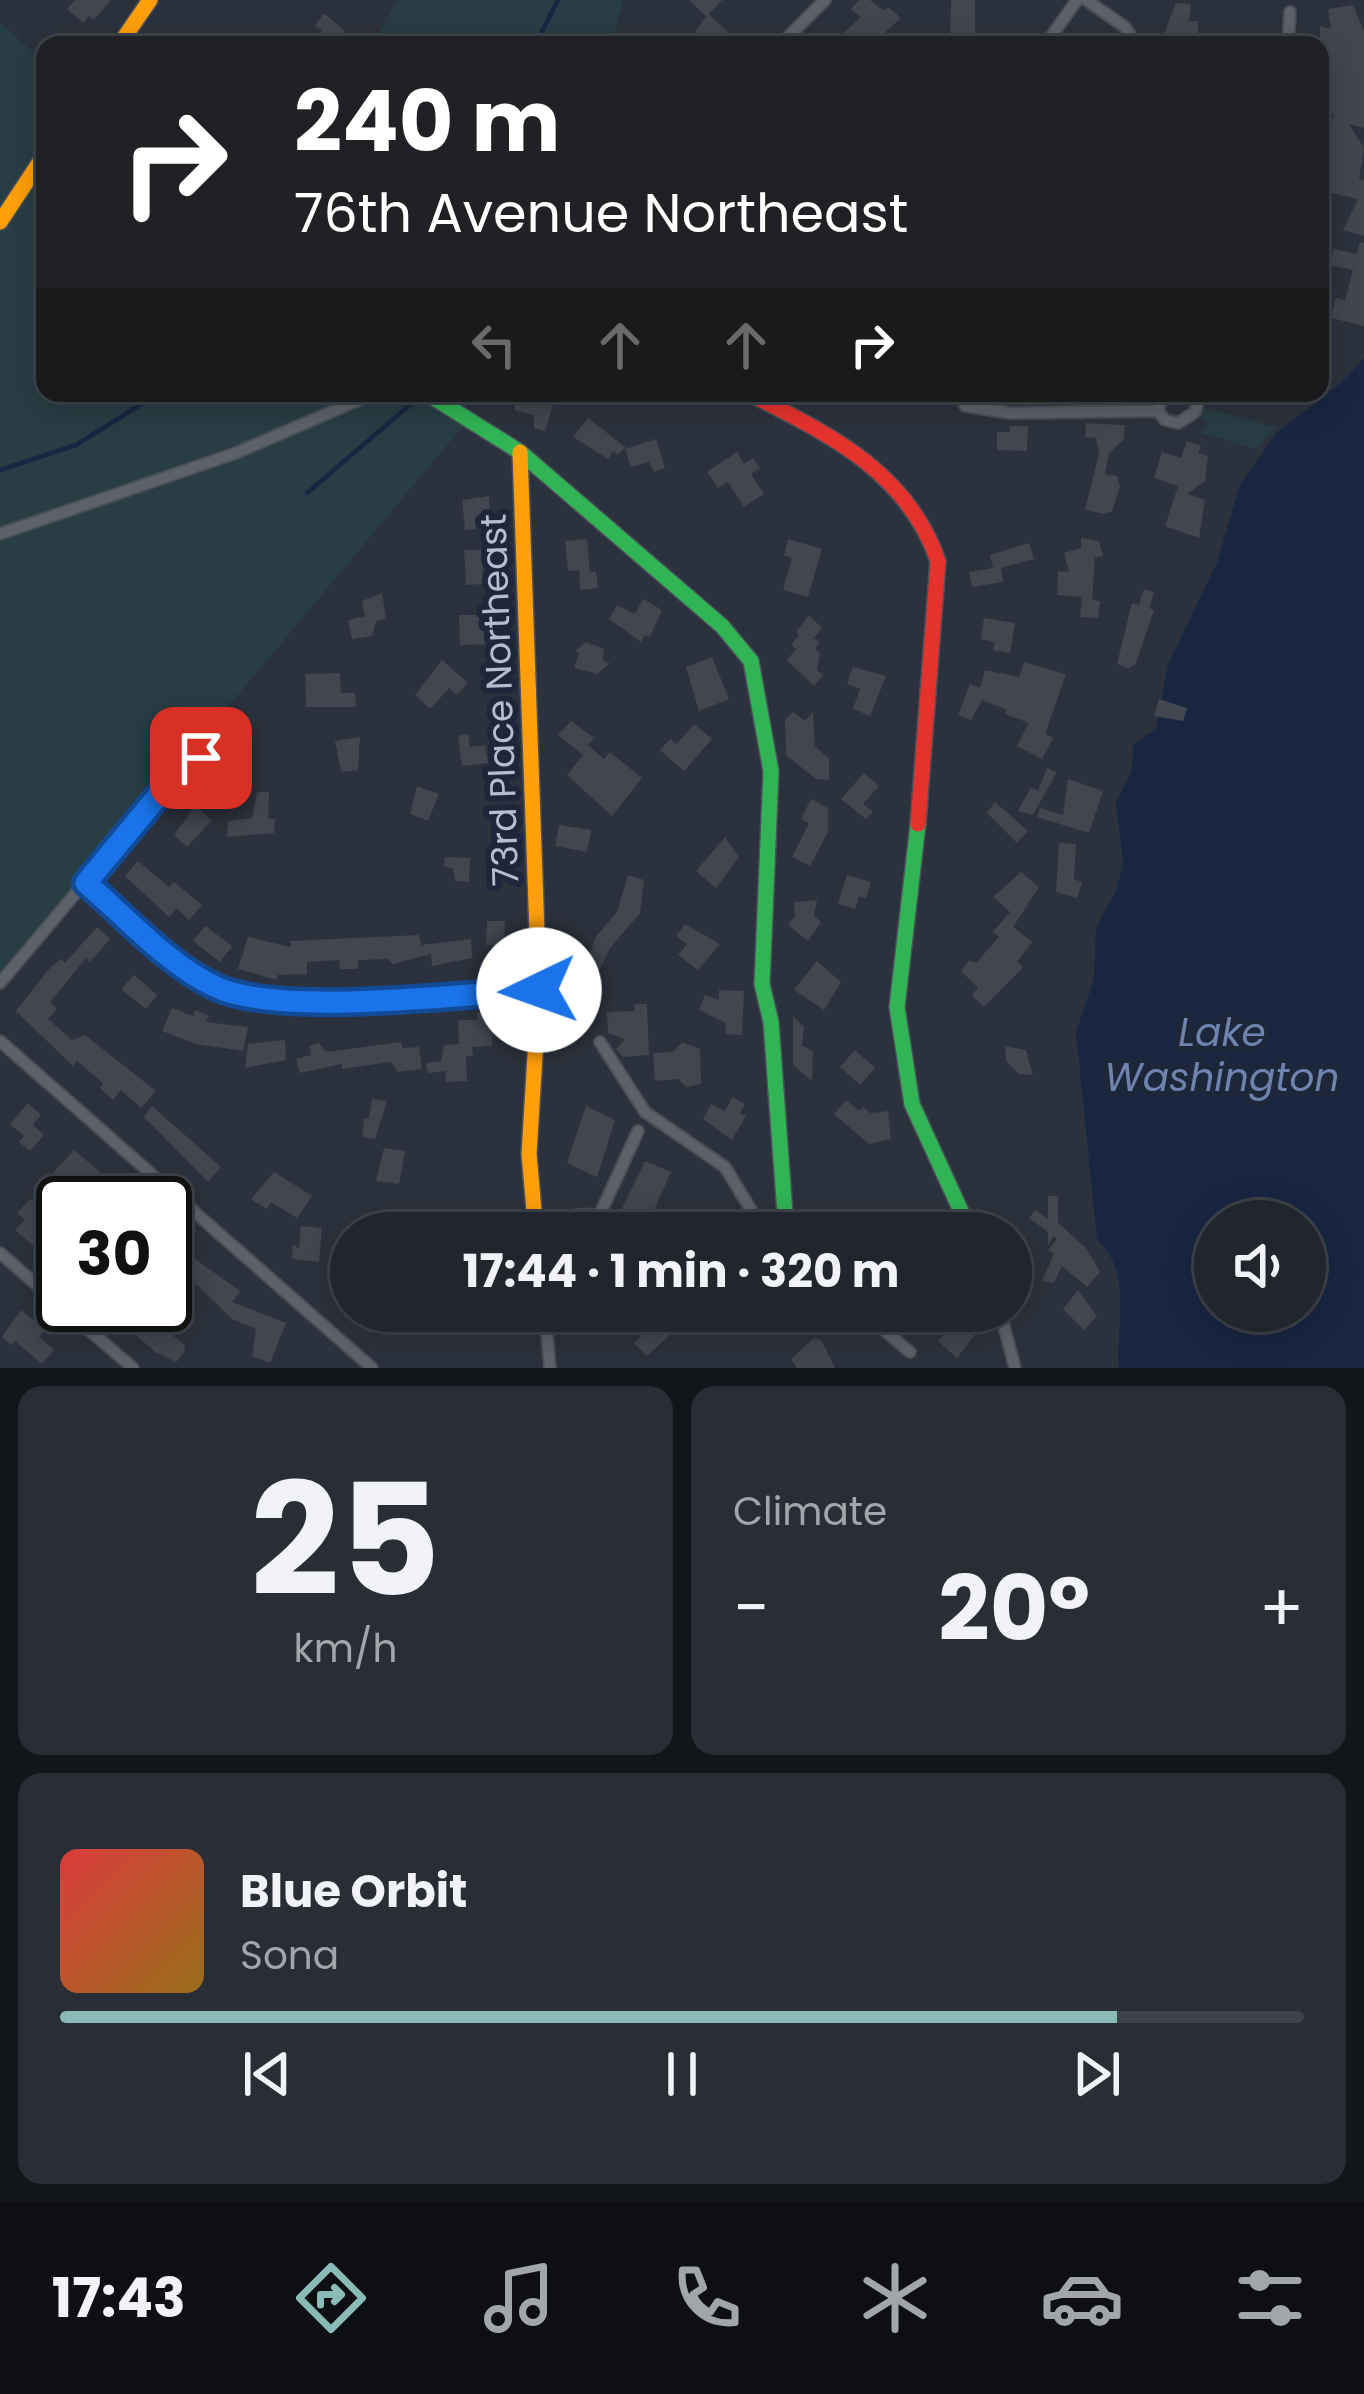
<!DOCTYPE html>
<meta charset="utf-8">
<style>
body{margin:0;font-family:Poppins,sans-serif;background:#292e36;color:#f1f3f6;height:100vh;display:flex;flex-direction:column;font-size:45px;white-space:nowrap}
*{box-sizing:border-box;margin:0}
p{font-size:39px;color:#a2a5aa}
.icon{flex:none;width:66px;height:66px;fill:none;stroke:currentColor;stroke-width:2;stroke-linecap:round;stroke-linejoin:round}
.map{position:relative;height:1368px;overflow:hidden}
.sheet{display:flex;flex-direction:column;gap:18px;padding:18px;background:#121519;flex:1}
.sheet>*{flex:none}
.guide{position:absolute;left:36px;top:36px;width:1293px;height:366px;border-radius:24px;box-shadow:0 6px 30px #0003,0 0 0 3px #3e434a;background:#202124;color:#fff;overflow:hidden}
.buttons{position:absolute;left:1194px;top:1200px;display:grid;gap:24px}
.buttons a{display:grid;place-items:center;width:132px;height:132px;border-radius:50%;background:#21262e;box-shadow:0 6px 30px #0003,0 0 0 3px #3e434a;font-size:60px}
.speed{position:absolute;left:36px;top:1176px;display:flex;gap:24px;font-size:60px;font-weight:700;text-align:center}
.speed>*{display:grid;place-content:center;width:156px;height:156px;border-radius:50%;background:#21262e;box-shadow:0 6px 30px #0003,0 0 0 3px #3e434a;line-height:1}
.speed .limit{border:6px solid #111;border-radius:18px;background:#fff;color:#111}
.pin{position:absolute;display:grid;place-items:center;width:102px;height:102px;color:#fff;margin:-51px;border-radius:24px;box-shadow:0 6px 18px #0006}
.me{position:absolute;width:132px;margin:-66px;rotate:267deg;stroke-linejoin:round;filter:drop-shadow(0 0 9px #0008)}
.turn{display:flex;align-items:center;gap:42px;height:252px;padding:0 60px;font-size:54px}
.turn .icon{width:156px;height:156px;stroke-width:2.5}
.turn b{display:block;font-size:84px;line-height:102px}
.lanes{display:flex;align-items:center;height:114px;padding:0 60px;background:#0003;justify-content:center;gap:60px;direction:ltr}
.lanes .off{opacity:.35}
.big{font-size:90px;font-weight:700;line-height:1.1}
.sheet .card{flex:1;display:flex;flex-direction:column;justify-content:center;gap:18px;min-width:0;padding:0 42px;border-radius:24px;background:#292e36}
.sheet .dial{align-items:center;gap:0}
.dial b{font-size:156px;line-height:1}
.song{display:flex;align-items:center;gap:36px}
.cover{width:144px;height:144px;border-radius:18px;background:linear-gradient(135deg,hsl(0 70% 55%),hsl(40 70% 35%))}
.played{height:12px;border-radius:6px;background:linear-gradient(90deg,#8bbbb9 85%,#3e434a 85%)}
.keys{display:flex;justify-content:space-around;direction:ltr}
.heat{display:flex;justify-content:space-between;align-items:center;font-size:66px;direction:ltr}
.sheet .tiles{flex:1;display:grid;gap:18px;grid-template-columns:1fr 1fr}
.card:last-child{grid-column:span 2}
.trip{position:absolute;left:330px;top:1212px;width:702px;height:120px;border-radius:60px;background:#21262e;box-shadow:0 6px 30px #0003,0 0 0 3px #3e434a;font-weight:700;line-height:120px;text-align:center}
.tabs{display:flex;height:192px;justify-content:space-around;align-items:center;background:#0d0f12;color:#a2a5aa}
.tabs .icon{width:84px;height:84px}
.tabs .on{color:#8bbbb9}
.tabs b{font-size:54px;color:#f1f3f6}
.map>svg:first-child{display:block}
.green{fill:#283d44}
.water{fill:#192642;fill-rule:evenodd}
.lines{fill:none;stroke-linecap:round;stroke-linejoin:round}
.stream{stroke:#192642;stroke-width:4.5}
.building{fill:#414650}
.street-casing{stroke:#4a4f59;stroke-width:14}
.fast-casing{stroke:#4a4f59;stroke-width:18}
.slow-casing{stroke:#4a4f59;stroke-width:18}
.jam-casing{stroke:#4a4f59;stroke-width:18}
.street{stroke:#5d616a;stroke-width:10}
.fast{stroke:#30b455;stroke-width:15}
.slow{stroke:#ff9f0a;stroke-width:15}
.jam{stroke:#e5322d;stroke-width:15}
.route-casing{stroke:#114b97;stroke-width:30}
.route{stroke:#1a73e8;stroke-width:21}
.labels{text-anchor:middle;stroke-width:12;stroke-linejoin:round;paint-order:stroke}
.street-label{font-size:36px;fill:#b7bdcd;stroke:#1e2739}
.water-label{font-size:39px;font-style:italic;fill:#6e84ae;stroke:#1e2739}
</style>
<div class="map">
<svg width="1364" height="1368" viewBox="0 0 1364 1368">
<rect width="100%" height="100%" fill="#2c323d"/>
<g class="green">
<path d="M397 0H623L611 45H374Z"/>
<path d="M0 22 45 63V393H426L469 419 0 979Z"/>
<path d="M1203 407 1275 427 1256 449 1202 433 1207 422 1200 417Z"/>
</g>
<path class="water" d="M1364 358V1368H1119C1115 1326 1134 1273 1097 1240L1076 1032 1094 979 1096 928 1116 891 1123 863 1116 803 1131 772 1134 744 1156 729 1168 664 1217 563 1240 485 1276 433 1341 383ZM1215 1221H1305V1311H1215Z"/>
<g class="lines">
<g class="stream">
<path d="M535 45 558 0"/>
<path d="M0 470 76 445 159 393"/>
<path d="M307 493 412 403"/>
</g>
</g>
<g class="building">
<path d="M75 0H111L94 20 89 16 83 23 67 9Z"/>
<path d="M689 0H722L709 14 730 34 719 45H686L706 16Z"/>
<path d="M859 0H870L884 11 888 7 901 18 871 45H831L861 17 851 9Z"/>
<path d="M951 0H975V45H950Z"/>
<path d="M1176 3 1191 4 1189 21H1198V33L1208 45H1170L1164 34Z"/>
<path d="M1353 5 1364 31V128L1349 124 1364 148 1359 179 1364 180V236L1343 230 1358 199 1331 193 1325 221H1320V144L1326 145 1334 115 1320 111 1328 70 1320 68V26L1331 29 1328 9Z"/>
<path d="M324 13 345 31 336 45 316 41 322 30 315 26Z"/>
<path d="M1360 242 1364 243V326L1331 318 1336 298 1345 300 1353 270 1330 265 1334 249 1357 254Z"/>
<path d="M518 393H548L546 400 554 402 545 431 534 428V415L514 410Z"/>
<path d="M588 418 625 447 618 455 613 451 608 459 573 437Z"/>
<path d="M1086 423 1125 425 1124 439 1109 453 1105 474 1117 476 1120 486 1112 511 1104 514 1085 510 1099 453 1096 438 1085 437Z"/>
<path d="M1010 426H1028L1027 451 997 450V432H1010Z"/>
<path d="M656 439 665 468 654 472 649 462 631 467 625 449Z"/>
<path d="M1187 441 1201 446 1198 453 1208 456 1205 481 1187 494 1205 500 1199 538 1165 526 1178 486 1154 478 1162 452 1181 458Z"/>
<path d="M737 452 744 464 753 458 760 468 751 474 764 494 744 507 728 482 718 488 707 472Z"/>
<path d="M489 496 490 516H483L484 528 465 530 462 500Z"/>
<path d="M1081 538 1099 541 1103 556 1095 558 1092 600 1100 601 1098 618 1080 617 1082 597 1057 595 1058 571 1069 572 1064 553 1081 548Z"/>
<path d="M587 539 590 572H596L598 588 580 590 579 570 568 571 565 541Z"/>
<path d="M788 539 822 549 808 597 783 590 792 558 784 556Z"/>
<path d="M1029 543 1034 559 1001 568 1003 582 972 587 969 572 993 568 990 555Z"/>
<path d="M464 550H484L482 584 466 585Z"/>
<path d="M1144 589 1154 592 1149 608 1154 610 1135 665 1128 668 1117 664 1132 603 1139 605Z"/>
<path d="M382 593 386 619 376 621 372 636 352 639 348 620 365 616 362 601Z"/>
<path d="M643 599 662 610 650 637 645 635 641 642 609 619 617 605 635 614Z"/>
<path d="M459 615H478L487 644 460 645Z"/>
<path d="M809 615 822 628 814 638 820 642 815 649 820 653 817 670 823 675 814 686 787 660 796 649 791 645 799 635 796 632Z"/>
<path d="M984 618 1015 623 1010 653 993 650 995 642 981 639Z"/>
<path d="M586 642 604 649 603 661 610 663 597 674 574 668 579 653 575 651Z"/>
<path d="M712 657 729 699 699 711 686 667Z"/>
<path d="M442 660 468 683 457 695 449 688 430 709 415 695Z"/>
<path d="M1024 662 1066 674 1045 734 1053 738 1042 759 1017 746 1029 723 1005 714 1007 710 982 700 971 720 958 715 970 684 980 688 985 670 1019 677Z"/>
<path d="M853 667 886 676 870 716 853 709 860 689 847 684Z"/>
<path d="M340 673 341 693H355L356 707H306L305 674Z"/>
<path d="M1159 699 1187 708 1183 721 1154 716Z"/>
<path d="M793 712 805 721 813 712 815 746 829 759V780L816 779 786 755 785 720Z"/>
<path d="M571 721 594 738 588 745 604 759 610 752 642 778 612 816 567 775 583 755 558 735Z"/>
<path d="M694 724 712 739 684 771 660 750 670 739 677 744Z"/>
<path d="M468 734 470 747 485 745 488 763 462 766 458 736Z"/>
<path d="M360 737 358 770 341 772 335 741Z"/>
<path d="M1047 768 1057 772 1033 815 1018 811 1031 787 1038 791Z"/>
<path d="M864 773 879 786 863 804 873 812 866 819 841 799Z"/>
<path d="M1068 779 1103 791 1089 833 1037 817 1040 808 1063 815Z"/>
<path d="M417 786 439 794 428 821 410 814Z"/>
<path d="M257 792H269L268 819H275L274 833 227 837 228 821 252 818Z"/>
<path d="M811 799 828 808V832L810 866 792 857 809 823 801 819Z"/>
<path d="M995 802 1028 831 1017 843 987 813Z"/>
<path d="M196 805 211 821 187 847 174 835Z"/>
<path d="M559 825 591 830 587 852 555 846Z"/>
<path d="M725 837 739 857 716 888 696 871Z"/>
<path d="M1059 843 1076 844 1074 879 1082 882 1077 898 1056 892Z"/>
<path d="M445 857 470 858 469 882 455 881 453 868 444 867Z"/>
<path d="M138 861 169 887 174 882 202 905 189 920 177 908 169 917 125 876Z"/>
<path d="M1021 872 1039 887 1013 927 1032 942 1017 962 1023 967 984 1007 972 996 978 988 961 971 969 961 976 963 999 937 993 932 1010 912 993 897Z"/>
<path d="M628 875 644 880 640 913 610 948 598 973 587 963 595 938 617 912Z"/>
<path d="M847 875 871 882 866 898 859 896 855 909 838 904Z"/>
<path d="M817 900 814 916 821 922 808 941 788 925 795 916 794 902Z"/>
<path d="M487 921H505L504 946 486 945Z"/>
<path d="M685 924 720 944 698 970 678 955 687 944 676 936Z"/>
<path d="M205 926 232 946 220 962 193 941Z"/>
<path d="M97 927 110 939 90 962 86 958 50 1002 57 1009 48 1019 72 1040 85 1035 156 1091 141 1108 121 1090 113 1100 100 1088 103 1083 77 1061 73 1066 16 1011 49 969 61 959 65 963Z"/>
<path d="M419 935 421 945 471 939 472 958 432 966 431 954 393 964 388 959 358 960V969H340L339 960 307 962V974L278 975 277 980 238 969 248 937 291 947 290 941Z"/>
<path d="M817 961 841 982 824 1010 794 990Z"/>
<path d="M134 975 157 995 146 1009 121 989Z"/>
<path d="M719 990 744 991 742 1035 725 1034 726 1023 699 1010 705 995 719 1000Z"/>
<path d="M634 1004H647L649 1055 623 1057 616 1049 625 1039 608 1033 607 1012 635 1011Z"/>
<path d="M172 1008 193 1016 195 1010 209 1016 206 1022 248 1027 243 1051 196 1044 162 1031Z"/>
<path d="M477 1012H491V1019H500V1035H492V1046L472 1047 473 1056H466L467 1081 446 1082 445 1071 428 1073 426 1063 441 1061 444 1045 459 1044 458 1020H477Z"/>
<path d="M793 1016 804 1027 802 1046 813 1051 812 1081 793 1065Z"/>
<path d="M285 1040 286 1060 245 1068 248 1044Z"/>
<path d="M401 1042 403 1048 419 1047 422 1069 398 1072 391 1062 342 1069V1064L300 1073 296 1059 311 1055 309 1046 319 1043 326 1052Z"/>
<path d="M682 1042 700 1049 701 1084 686 1087 678 1079 655 1081 653 1053 673 1052Z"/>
<path d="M1005 1046 1026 1050 1033 1075 1019 1074 1006 1061Z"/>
<path d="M855 1050 875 1068 860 1085 840 1067Z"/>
<path d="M733 1097 745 1104 740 1113 746 1116 732 1140 703 1119 711 1104 725 1111Z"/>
<path d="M372 1099 387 1101 375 1139 362 1137 364 1118 376 1119 369 1118Z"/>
<path d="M846 1100 859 1111 863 1107 870 1113 888 1111 891 1139 869 1144 834 1114Z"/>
<path d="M28 1103 41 1115 33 1125 44 1135 30 1151 19 1142 24 1136 10 1124Z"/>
<path d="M152 1106 221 1167 208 1182 144 1117Z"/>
<path d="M586 1106 615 1120 597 1177 567 1163Z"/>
<path d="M384 1148 405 1151 399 1184 376 1181Z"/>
<path d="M74 1150 100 1172 78 1196 53 1173Z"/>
<path d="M645 1161 671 1172 647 1226 620 1213Z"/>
<path d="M274 1172 312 1196 297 1218 271 1202 267 1209 251 1199Z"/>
<path d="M1048 1196H1058V1223L1086 1248 1100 1272 1087 1287 1062 1266 1054 1283 1042 1281 1054 1254 1048 1250 1057 1239 1053 1236 1048 1246V1232L1029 1218 1035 1210 1048 1219Z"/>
<path d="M30 1199 52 1214 46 1222 52 1228 48 1233 63 1246V1271L15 1230 25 1220 17 1213Z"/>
<path d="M301 1226 322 1228 319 1262 292 1259 293 1244 299 1249Z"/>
<path d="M174 1230 188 1243 184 1247 191 1256 240 1291 232 1302 286 1323 270 1363 252 1356 256 1329 232 1319 165 1254V1240Z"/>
<path d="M1078 1290 1097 1316 1084 1330 1063 1309Z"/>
<path d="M102 1305H132L185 1345 184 1352 176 1362 155 1352Z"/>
<path d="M21 1310 45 1329 39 1337 54 1350 42 1364 15 1341 11 1345 2 1337Z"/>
<path d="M458 1311H492L489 1329 455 1322Z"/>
<path d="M653 1311H680L677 1315 685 1321 647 1356 634 1343 654 1323 648 1318Z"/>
<path d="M941 1311 957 1314 977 1332 957 1358 938 1341 949 1329 936 1318Z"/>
<path d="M814 1338 822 1341 835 1368H797L791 1359Z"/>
</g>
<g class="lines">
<g class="street-casing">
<g id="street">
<path d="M1086 0 1125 27 1136 45"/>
<path d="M780 45 825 0"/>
<path d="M1045 45 1077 0"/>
<path d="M1288 45 1290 12"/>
<path d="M965 406 1010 413 1158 411 1165 420 1178 423 1195 412 1201 393"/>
<path d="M1158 411 1164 393"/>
<path d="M0 534 236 453 375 393"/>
<path d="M86 883 199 978 257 1000 539 990"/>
<path d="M0 983 177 773 201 758"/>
<path d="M0 1041 372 1368"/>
<path d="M600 1042 645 1112 725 1167 759 1223 788 1230"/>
<path d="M600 1214 638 1131"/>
<path d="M561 1233 567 1217C593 1211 604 1215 623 1233"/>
<path d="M0 1253 133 1368"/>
<path d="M545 1311 550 1368"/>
<path d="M861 1311 910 1352"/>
<path d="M1000 1311 1015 1368"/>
</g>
</g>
<g class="fast-casing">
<g id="fast">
<path d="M426 393 520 452 722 626 751 661 771 771 762 984 771 1022 786 1227"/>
<path d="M918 824 897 1007 912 1104 971 1233"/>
</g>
</g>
<g class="slow-casing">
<g id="slow">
<path d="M119 45 150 0"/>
<path d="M0 222 45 154"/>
<path d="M520 452 539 990 529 1154 536 1233"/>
</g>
</g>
<g class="jam-casing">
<path id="jam" d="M748 393C828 434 907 471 938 561L918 824"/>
</g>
<use href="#street" class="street"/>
<use href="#fast" class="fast"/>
<use href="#slow" class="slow"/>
<use href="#jam" class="jam"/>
</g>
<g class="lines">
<g class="route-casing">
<path id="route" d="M201 758 177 773 86 883C126 917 168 965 216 987 280 1017 462 994 539 990"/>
</g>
<use href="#route" class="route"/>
</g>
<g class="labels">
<g class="street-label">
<text transform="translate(499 700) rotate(-92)" y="13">73rd Place Northeast</text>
</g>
<g class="water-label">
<text x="1222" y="1046">Lake<tspan x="1222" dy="45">Washington</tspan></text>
</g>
</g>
</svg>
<div class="buttons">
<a><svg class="icon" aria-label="sound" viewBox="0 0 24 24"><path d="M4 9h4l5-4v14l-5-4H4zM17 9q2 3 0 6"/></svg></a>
</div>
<div class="speed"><div class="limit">30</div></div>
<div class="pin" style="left:201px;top:758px;background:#d93025"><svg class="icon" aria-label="arrive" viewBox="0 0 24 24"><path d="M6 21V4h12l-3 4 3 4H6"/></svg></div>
<svg class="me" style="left:539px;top:990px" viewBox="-20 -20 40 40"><circle r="19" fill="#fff"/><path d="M0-13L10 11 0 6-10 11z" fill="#1a73e8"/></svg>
<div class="trip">17:44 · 1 min · 320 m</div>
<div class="guide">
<div class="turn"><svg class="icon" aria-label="right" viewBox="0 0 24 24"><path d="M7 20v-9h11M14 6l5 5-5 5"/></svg><div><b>240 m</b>76th Avenue Northeast</div></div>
<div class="lanes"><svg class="icon off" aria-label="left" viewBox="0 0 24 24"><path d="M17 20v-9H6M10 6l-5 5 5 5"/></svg><svg class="icon off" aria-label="ahead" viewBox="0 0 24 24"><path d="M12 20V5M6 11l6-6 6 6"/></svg><svg class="icon off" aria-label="ahead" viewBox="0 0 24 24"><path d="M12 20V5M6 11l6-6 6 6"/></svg><svg class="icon" aria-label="right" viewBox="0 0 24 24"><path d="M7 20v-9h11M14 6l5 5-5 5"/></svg></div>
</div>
</div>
<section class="sheet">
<div class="tiles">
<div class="card dial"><b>25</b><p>km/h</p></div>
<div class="card"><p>Climate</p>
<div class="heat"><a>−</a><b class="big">20°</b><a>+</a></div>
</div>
<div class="card">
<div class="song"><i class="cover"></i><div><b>Blue Orbit</b><p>Sona</p></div></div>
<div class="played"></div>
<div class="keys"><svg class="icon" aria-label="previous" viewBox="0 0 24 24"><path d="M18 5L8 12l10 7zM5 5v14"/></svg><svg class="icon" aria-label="pause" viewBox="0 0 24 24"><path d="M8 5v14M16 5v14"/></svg><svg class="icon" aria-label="next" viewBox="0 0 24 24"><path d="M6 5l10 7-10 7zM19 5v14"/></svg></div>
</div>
</div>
</section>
<nav class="tabs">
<b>17:43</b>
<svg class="icon on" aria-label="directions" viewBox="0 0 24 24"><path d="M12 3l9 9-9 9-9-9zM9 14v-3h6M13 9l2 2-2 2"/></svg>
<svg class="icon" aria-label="music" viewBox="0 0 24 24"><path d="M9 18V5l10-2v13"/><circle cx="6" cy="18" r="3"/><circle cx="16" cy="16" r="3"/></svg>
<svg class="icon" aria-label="phone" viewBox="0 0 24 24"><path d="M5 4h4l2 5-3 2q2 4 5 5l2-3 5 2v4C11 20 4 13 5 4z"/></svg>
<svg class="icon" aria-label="climate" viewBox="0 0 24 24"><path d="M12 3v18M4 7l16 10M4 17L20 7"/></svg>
<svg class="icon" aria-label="car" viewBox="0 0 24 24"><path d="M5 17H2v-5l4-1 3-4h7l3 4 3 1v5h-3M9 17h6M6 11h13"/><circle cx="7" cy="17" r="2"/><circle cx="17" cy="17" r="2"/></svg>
<svg class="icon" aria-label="filters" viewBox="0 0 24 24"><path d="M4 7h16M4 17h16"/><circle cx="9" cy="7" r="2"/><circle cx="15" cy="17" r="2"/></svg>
</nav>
